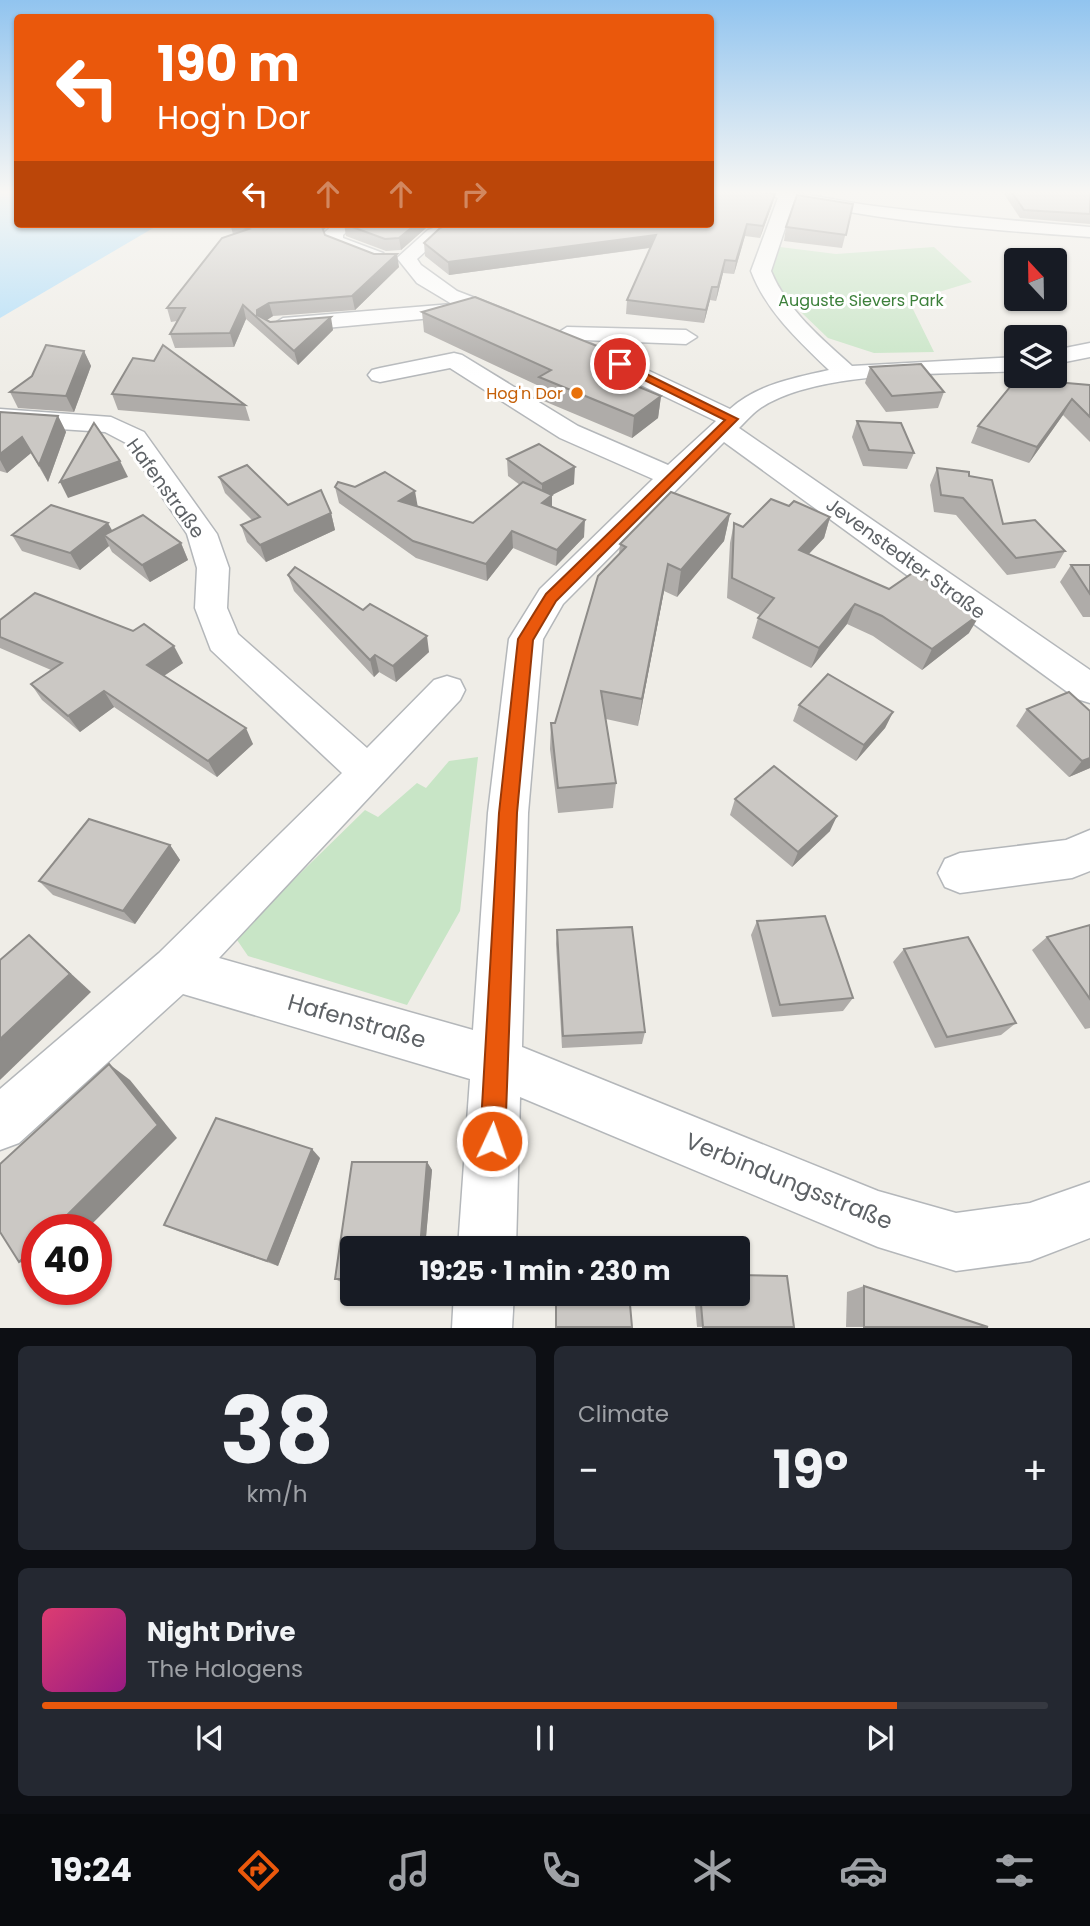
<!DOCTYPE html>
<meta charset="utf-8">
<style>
body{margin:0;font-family:Poppins,sans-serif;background:#242831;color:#f1f3f6;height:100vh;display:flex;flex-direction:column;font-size:26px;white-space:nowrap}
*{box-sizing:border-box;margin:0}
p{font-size:23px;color:#9ea1a6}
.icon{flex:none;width:38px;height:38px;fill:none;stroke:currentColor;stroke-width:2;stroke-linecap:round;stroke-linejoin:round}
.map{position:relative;height:1328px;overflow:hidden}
.sheet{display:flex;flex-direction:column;gap:18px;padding:18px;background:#0d0f14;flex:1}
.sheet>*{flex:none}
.banner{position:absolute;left:14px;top:14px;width:700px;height:214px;border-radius:7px;box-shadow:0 2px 5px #0004;background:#ea580c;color:#fff;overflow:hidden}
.needle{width:46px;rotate:338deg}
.buttons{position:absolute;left:1004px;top:248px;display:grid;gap:14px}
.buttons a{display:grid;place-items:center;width:63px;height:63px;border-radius:7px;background:#171b24;box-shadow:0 2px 5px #0004;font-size:35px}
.speed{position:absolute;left:21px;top:1214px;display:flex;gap:14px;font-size:35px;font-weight:700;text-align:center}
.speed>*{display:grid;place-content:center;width:91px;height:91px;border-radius:50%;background:#171b24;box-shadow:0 2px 5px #0004;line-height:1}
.speed .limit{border:10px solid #d22;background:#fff;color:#111}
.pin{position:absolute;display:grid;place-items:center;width:60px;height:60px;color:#fff;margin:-30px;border:4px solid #fff;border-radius:50%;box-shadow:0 2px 7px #0007}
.me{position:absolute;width:77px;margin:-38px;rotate:3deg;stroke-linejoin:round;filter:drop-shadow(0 0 5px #0008)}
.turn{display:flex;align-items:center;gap:24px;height:147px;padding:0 28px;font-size:32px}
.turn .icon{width:91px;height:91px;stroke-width:2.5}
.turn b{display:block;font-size:49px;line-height:60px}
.lanes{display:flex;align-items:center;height:66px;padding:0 28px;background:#0003;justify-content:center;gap:35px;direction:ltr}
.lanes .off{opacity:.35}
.big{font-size:52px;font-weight:700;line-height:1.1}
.sheet .tile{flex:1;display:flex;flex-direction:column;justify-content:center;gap:10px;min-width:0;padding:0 24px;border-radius:10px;background:#242831}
.sheet .dial{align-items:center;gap:0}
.dial b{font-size:91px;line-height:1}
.song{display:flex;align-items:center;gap:21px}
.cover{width:84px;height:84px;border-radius:10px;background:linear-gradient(135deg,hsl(340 70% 55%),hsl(310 70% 35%))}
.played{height:7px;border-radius:4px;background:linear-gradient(90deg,#ea580c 85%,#363941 85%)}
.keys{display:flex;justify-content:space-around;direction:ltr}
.heat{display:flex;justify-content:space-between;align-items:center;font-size:38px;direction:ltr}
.sheet .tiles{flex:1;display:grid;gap:18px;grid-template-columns:1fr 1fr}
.tile:last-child{grid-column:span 2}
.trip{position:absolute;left:340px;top:1236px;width:410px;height:70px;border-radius:7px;background:#171b24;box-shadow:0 2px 5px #0004;font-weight:700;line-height:70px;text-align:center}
.menu{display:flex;height:112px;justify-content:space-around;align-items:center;background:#090b0e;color:#9ea1a6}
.menu .icon{width:49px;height:49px}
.menu .selected{color:#ea580c}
.menu b{font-size:32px;color:#f1f3f6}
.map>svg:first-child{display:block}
.green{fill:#c8e5c6}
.water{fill:#aeddf9}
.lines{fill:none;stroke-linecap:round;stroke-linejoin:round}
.minor-casing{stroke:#b4b7ba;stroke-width:3}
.minor{fill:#fff;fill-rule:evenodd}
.wall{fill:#afaca9}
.shaded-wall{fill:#8e8c89}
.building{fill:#cbc8c4;stroke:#8e8c89;stroke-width:2}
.route{fill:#ea580c;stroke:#983908;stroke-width:2}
.food-dot{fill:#e8710a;stroke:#fff;stroke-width:2.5}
.labels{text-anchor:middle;stroke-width:6;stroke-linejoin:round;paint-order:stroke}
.far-park-label{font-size:16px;fill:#3d803b;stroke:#fff}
.far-food-label{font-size:16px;fill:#c56008;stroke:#fff;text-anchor:end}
.street-label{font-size:19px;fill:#5e6266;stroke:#fff}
.near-street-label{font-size:23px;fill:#5e6266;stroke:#fff}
</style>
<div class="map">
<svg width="1090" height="1328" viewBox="0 0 1090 1328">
<rect width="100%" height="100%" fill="#efede7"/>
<g class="green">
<path d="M780 247 836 254 934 247 972 282 909 301 934 352 874 353 828 338 779 291 772 271Z"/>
<path d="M478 757 460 911 407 1005 248 956 235 937 365 810 378 817 417 783 426 788 449 761Z"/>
</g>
<path class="water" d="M0 191H17L18 224H160L0 318Z"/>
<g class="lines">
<g class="minor-casing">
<g id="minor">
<path d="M763 191C801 191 836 201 874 206 946 215 1018 221 1090 227V237C991 230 891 223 794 201L771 271C787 310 821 338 852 366L1017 357V371C946 375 817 369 759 409 752 414 745 422 739 428L1090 670V703L1077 699 724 442 563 604 543 639 528 813 522 1047 878 1191 956 1213 1030 1203 1090 1182V1238L1030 1261 956 1271 878 1247 520 1097 516 1248H458L470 1079 183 994 19 1143 0 1150V1089L159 953 342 773 211 650 195 608 197 568 187 534 126 443 105 432 0 425V409L111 417 144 432 217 534 229 568 227 608 238 634 367 748 434 680 447 676 460 680 465 690 460 700 219 958 473 1030 488 813 509 639 540 589 653 479 560 438 450 368 380 382 372 380 368 375 372 370 380 368 454 353 462 355 578 426 668 465 716 421 576 354 573 349 584 342 592 344 730 409C758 384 794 378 829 370 799 341 766 311 751 271L778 198Z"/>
<path d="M334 224H355L343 235V238L383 253 386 257 383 261H369L328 245 324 233Z"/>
<path d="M444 224H470L440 238 417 259 421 265 457 291 514 313 517 318 514 323 506 324 475 314 283 332 272 325 283 318 452 304 417 283 397 258 428 230Z"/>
<path d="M567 327 686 330 697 337 686 344 559 339 556 334Z"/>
<path d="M1090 343V357L1055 364V350Z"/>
<path d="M1090 830V871L1072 878 960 893 945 887 938 873 945 859 960 853 1066 840Z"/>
<path d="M454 1293H514L512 1328H452Z"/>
</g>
</g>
<use href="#minor" class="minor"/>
</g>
<g class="wall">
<path d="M1002 191H1090V224L1020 218Z"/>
<path d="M853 204 842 248 784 241 786 227Z"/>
<path d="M772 205 760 238 745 236 734 274 723 273 716 301 710 300 704 323 626 314 627 300 650 248 449 275 425 256 424 243Z"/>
<path d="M230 224H331L323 230 325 235 399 267 355 310 273 316 267 320 270 322 333 330 298 365 246 319 234 347 175 348 170 334 177 321 171 322 167 308 233 234Z"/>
<path d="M344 224 426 228 401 250 386 251 346 236Z"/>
<path d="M422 312 627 380 625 382 661 396 658 418 632 438 539 399V386L424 332Z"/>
<path d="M84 351 91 366 74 412 18 408 10 392 32 376Z"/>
<path d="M870 367 944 392 938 408 886 412 865 383Z"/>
<path d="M1055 382 1090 385V442L1063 415 1029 463 971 443 978 426Z"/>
<path d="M112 394 245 405 250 421 118 410Z"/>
<path d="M0 412 58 416 66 432 48 482 31 453 7 473 0 471Z"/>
<path d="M857 421 914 453 907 469 863 466 852 437Z"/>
<path d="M507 459 574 484 552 495V507L584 537 556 566 513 548 487 581 416 558 339 503 335 487H355L473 523 520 485 508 476Z"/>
<path d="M937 468 969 476 1003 524 1065 551 1055 568 1007 575 956 515 934 512 930 485Z"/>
<path d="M219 477 288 505 331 513 335 530 266 562 247 542 241 525 252 520 225 493Z"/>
<path d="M789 506 830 517 824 538 809 554 969 633 922 670 873 636 847 624 811 668 752 638 758 618 760 615 727 598 730 543 734 523 743 527Z"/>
<path d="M730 514 724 541 677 597 664 591 638 726 606 719 616 783 613 808 558 813 550 749 551 723H555L619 554 620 544Z"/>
<path d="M112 531 181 543 188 560 150 582 112 552 109 546 80 570 22 551 12 535Z"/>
<path d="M1071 565H1090V617H1083L1060 582Z"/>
<path d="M288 575 429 652 396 682 379 672 374 677 294 591Z"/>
<path d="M0 620 183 663 164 676 253 744 217 777 114 707 80 732 42 700 31 684 51 670 0 648Z"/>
<path d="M799 705 893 712 885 728 856 761 793 721Z"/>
<path d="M1027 709 1090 711V768L1069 777 1016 726Z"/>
<path d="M735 799 830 831 792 867 730 815Z"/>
<path d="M170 845 180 860 135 924 53 895 39 881Z"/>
<path d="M757 921 853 998 843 1011 772 1017 751 935Z"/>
<path d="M1090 925V1028L1085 1029 1032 950 1047 937Z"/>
<path d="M557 930 645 1032 642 1044 562 1048 556 944Z"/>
<path d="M904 949 1016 1023 1001 1035 935 1048 893 962Z"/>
<path d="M320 1158 278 1266 178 1231 164 1225Z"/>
<path d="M352 1162H427L432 1170 425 1248H352V1283H343L335 1279Z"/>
<path d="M864 1286 988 1327H846L847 1292Z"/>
<path d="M694 1293H737L794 1327H697Z"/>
</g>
<g class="shaded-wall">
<path d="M775 194 772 205 760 238 763 226Z"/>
<path d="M321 224H331L322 231Z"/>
<path d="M416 224H437L426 228 401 250 399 238Z"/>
<path d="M747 224 745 236 734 274 736 261Z"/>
<path d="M656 235 655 247 449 275 448 262Z"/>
<path d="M397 254 399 267 355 310 352 296Z"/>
<path d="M725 260 723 273 716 301 718 287Z"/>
<path d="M712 287 710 300 704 323 706 310Z"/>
<path d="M269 303 273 316 262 323 257 315V310Z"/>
<path d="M243 305 246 319 234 347 230 333Z"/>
<path d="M331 317 333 330 298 365 294 351Z"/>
<path d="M84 351 91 366 74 412 66 396Z"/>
<path d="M629 359 627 380 603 395 605 373Z"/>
<path d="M661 396 658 418 632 438 634 416Z"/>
<path d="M1072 399 1063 415 1029 463 1037 447Z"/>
<path d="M58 416 66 432 48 482 39 465Z"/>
<path d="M22 437 31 453 7 473 0 460V454Z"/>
<path d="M120 461 128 477 68 498 60 482Z"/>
<path d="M575 467 574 484 552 495V511L542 520V484Z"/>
<path d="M415 491 418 508 399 501Z"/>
<path d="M331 513 335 530 266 562 260 545Z"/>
<path d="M730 514 724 541 677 597 681 570Z"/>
<path d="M830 517 824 538 793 570 799 550Z"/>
<path d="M585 520 584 537 556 566 557 550Z"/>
<path d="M108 523 117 539 104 535 109 546 80 570 70 553Z"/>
<path d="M512 531 513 548 487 581 486 564Z"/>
<path d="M181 543 188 560 150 582 142 565Z"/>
<path d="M668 564 664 591 638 726 642 699Z"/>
<path d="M855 604 847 624 811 668 819 648Z"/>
<path d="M981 613 969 633 922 670 932 649Z"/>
<path d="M427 636 429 652 396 682 393 666Z"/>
<path d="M174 646 183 663 156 681 147 665Z"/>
<path d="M375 655 379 672 374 677 370 660Z"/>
<path d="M104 691 114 707 80 732 68 716Z"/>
<path d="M893 712 885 728 856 761 864 745Z"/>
<path d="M246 728 253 744 217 777 208 761Z"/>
<path d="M1090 758V768L1069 777 1082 761Z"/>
<path d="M837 816 830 831 792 867 798 852Z"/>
<path d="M170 845 180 860 135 924 123 911Z"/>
<path d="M29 935 91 992 0 1080V1039Z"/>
<path d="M109 1064 130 1080 177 1138 86 1230H52Z"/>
<path d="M312 1149 320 1158 278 1266 267 1261Z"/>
<path d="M427 1162 432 1170 425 1248H420Z"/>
<path d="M37 1245V1266L19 1262Z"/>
</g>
<g class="building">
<path d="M710 191H752L775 194 763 226 747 224 736 261 725 260 718 287H712L706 310 627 300 656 235 448 262 424 243 440 228 449 224H710Z"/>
<path d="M1011 191H1090V214L1024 210Z"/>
<path d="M797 195 853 204 846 235 786 227Z"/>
<path d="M236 224H321L325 235 374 254H397L352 296 269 303 257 310V315L270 322 331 317 294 351 243 305 230 333 170 334 185 308H167L222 238 249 229Z"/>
<path d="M344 224H416L399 238 385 239Z"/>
<path d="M475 297 629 359 605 373 661 396 634 416 539 377 551 370 422 312Z"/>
<path d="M46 345 84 351 66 396 10 392 32 376Z"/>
<path d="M163 345 245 405 112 394 133 358 154 361Z"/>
<path d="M921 364 944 392 892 396 870 367Z"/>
<path d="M1019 376H1035L1055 382 1090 385V417L1072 399 1037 447 978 426Z"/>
<path d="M0 412 58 416 39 465 22 437 0 454Z"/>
<path d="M857 421 901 423 914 453 869 450Z"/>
<path d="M94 423 120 461 60 482Z"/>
<path d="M539 444 575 467 542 484 507 459Z"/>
<path d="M247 465 288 505 321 490 331 513 260 545 241 525 260 517 219 477Z"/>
<path d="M937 468 969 472V476L992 480 1003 524 1035 520 1065 551 1016 558 963 498 941 495Z"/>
<path d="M385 472 415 491 399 501 473 523 523 482 552 495 542 503 585 520 557 550 512 531 486 564 413 541 335 487 338 482 355 487Z"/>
<path d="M671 492 730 514 681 570 668 564 642 699 601 691 616 783 558 788 551 723H555L598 576 626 547 620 544Z"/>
<path d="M771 499 789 506 794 501 830 517 799 550 889 589 914 572 981 613 932 649 882 616 855 604 819 648 758 618 774 598 732 578 734 523 743 527Z"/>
<path d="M51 505 108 523 70 553 12 535Z"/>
<path d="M143 515 181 543 142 565 104 535Z"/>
<path d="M1071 565H1090V594Z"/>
<path d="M295 567 363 610 370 604 427 636 393 666 375 655 370 660 288 575Z"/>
<path d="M35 593 133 631 144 624 174 646 147 665 246 728 208 761 104 691 68 716 31 684 62 663 0 637V620Z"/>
<path d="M828 674 893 712 864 745 799 705Z"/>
<path d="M1069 692 1090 711V758L1082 761 1027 709Z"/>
<path d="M774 766 837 816 798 852 735 799Z"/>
<path d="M89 819 170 845 123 911 39 881Z"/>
<path d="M825 916 853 998 780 1005 757 921Z"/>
<path d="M1090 925V999L1047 937Z"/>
<path d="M632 927 645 1032 563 1036 557 930Z"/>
<path d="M29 935 70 974 0 1039V960Z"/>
<path d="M968 937 1016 1023 947 1037 904 949Z"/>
<path d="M109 1064 158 1125 52 1230H37V1245L19 1262 0 1232V1164Z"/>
<path d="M216 1118 312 1149 267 1261 164 1225Z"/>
<path d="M352 1162H427L420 1248H352V1279H335Z"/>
<path d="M737 1275 787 1276 794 1327H703L700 1293H737Z"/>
<path d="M864 1286 988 1327H864Z"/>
<path d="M556 1293H629L632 1327H556Z"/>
</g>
<linearGradient id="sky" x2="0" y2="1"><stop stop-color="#91c4ef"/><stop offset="0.51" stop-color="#f8f7f4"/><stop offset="1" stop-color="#f8f7f4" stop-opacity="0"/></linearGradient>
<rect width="1090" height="377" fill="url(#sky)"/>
<path class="route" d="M620 361 738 419 556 601 533 640 517 813 505 1141 501 1150 492 1154 484 1150 480 1141 499 813 518 639 546 594 725 420 616 366V362Z"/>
<circle class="food-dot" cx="577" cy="393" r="7"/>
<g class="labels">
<g class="far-park-label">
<text x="861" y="306">Auguste Sievers Park</text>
</g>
<g class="far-food-label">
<text x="563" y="399">Hog'n Dor</text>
</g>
<g class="street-label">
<text transform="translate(166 488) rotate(54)" y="7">Hafenstraße</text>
<text transform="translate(906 558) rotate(36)" y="7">Jevenstedter Straße</text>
</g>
<g class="near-street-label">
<text transform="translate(357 1021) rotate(16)" y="8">Hafenstraße</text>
<text transform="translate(789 1181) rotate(22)" y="8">Verbindungsstraße</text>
</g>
</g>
</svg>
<div class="buttons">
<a><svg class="needle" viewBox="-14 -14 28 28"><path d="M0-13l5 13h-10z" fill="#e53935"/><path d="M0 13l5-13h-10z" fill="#9ea1a6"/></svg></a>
<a><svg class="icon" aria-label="layers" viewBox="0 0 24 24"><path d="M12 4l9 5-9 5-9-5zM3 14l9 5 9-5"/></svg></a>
</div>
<div class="speed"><div class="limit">40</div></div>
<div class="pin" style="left:620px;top:364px;background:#d93025"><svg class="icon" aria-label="arrive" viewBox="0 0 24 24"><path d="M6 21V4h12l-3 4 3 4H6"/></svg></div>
<svg class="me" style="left:492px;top:1141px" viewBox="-20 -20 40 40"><circle r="17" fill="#ea580c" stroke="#fff" stroke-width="3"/><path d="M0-11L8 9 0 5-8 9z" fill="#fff"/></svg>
<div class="trip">19:25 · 1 min · 230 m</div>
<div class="banner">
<div class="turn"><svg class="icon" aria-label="left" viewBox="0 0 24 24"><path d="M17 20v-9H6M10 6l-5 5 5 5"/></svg><div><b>190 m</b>Hog'n Dor</div></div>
<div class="lanes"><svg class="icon" aria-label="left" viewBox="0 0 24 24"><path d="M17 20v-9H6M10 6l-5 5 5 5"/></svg><svg class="icon off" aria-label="ahead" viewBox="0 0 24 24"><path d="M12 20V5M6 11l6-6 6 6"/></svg><svg class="icon off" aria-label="ahead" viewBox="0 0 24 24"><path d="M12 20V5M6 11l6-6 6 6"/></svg><svg class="icon off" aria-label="right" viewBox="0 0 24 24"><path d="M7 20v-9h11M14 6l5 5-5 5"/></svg></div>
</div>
</div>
<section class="sheet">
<div class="tiles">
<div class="tile dial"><b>38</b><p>km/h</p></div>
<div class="tile"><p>Climate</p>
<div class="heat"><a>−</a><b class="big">19°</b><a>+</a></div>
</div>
<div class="tile">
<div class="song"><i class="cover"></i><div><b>Night Drive</b><p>The Halogens</p></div></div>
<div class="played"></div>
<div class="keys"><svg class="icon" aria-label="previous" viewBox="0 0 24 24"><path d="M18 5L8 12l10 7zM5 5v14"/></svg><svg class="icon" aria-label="pause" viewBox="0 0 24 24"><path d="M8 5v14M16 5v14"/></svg><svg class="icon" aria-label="next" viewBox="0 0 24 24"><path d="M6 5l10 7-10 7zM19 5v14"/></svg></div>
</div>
</div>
</section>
<nav class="menu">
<b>19:24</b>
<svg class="icon selected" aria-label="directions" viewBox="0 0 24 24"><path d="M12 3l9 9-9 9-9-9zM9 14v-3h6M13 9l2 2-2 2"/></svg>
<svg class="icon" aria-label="music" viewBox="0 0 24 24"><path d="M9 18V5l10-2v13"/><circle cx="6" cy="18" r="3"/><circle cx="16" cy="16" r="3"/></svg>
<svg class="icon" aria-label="phone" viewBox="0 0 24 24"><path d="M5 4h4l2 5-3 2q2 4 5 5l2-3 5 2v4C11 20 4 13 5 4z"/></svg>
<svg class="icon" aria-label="climate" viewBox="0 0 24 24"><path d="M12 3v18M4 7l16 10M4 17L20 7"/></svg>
<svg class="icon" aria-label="car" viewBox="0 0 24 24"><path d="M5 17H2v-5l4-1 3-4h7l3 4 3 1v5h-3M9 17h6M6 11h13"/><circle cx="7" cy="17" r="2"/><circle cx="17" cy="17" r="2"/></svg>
<svg class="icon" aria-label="filters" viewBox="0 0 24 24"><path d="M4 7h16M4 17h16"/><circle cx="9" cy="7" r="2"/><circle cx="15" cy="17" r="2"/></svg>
</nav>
